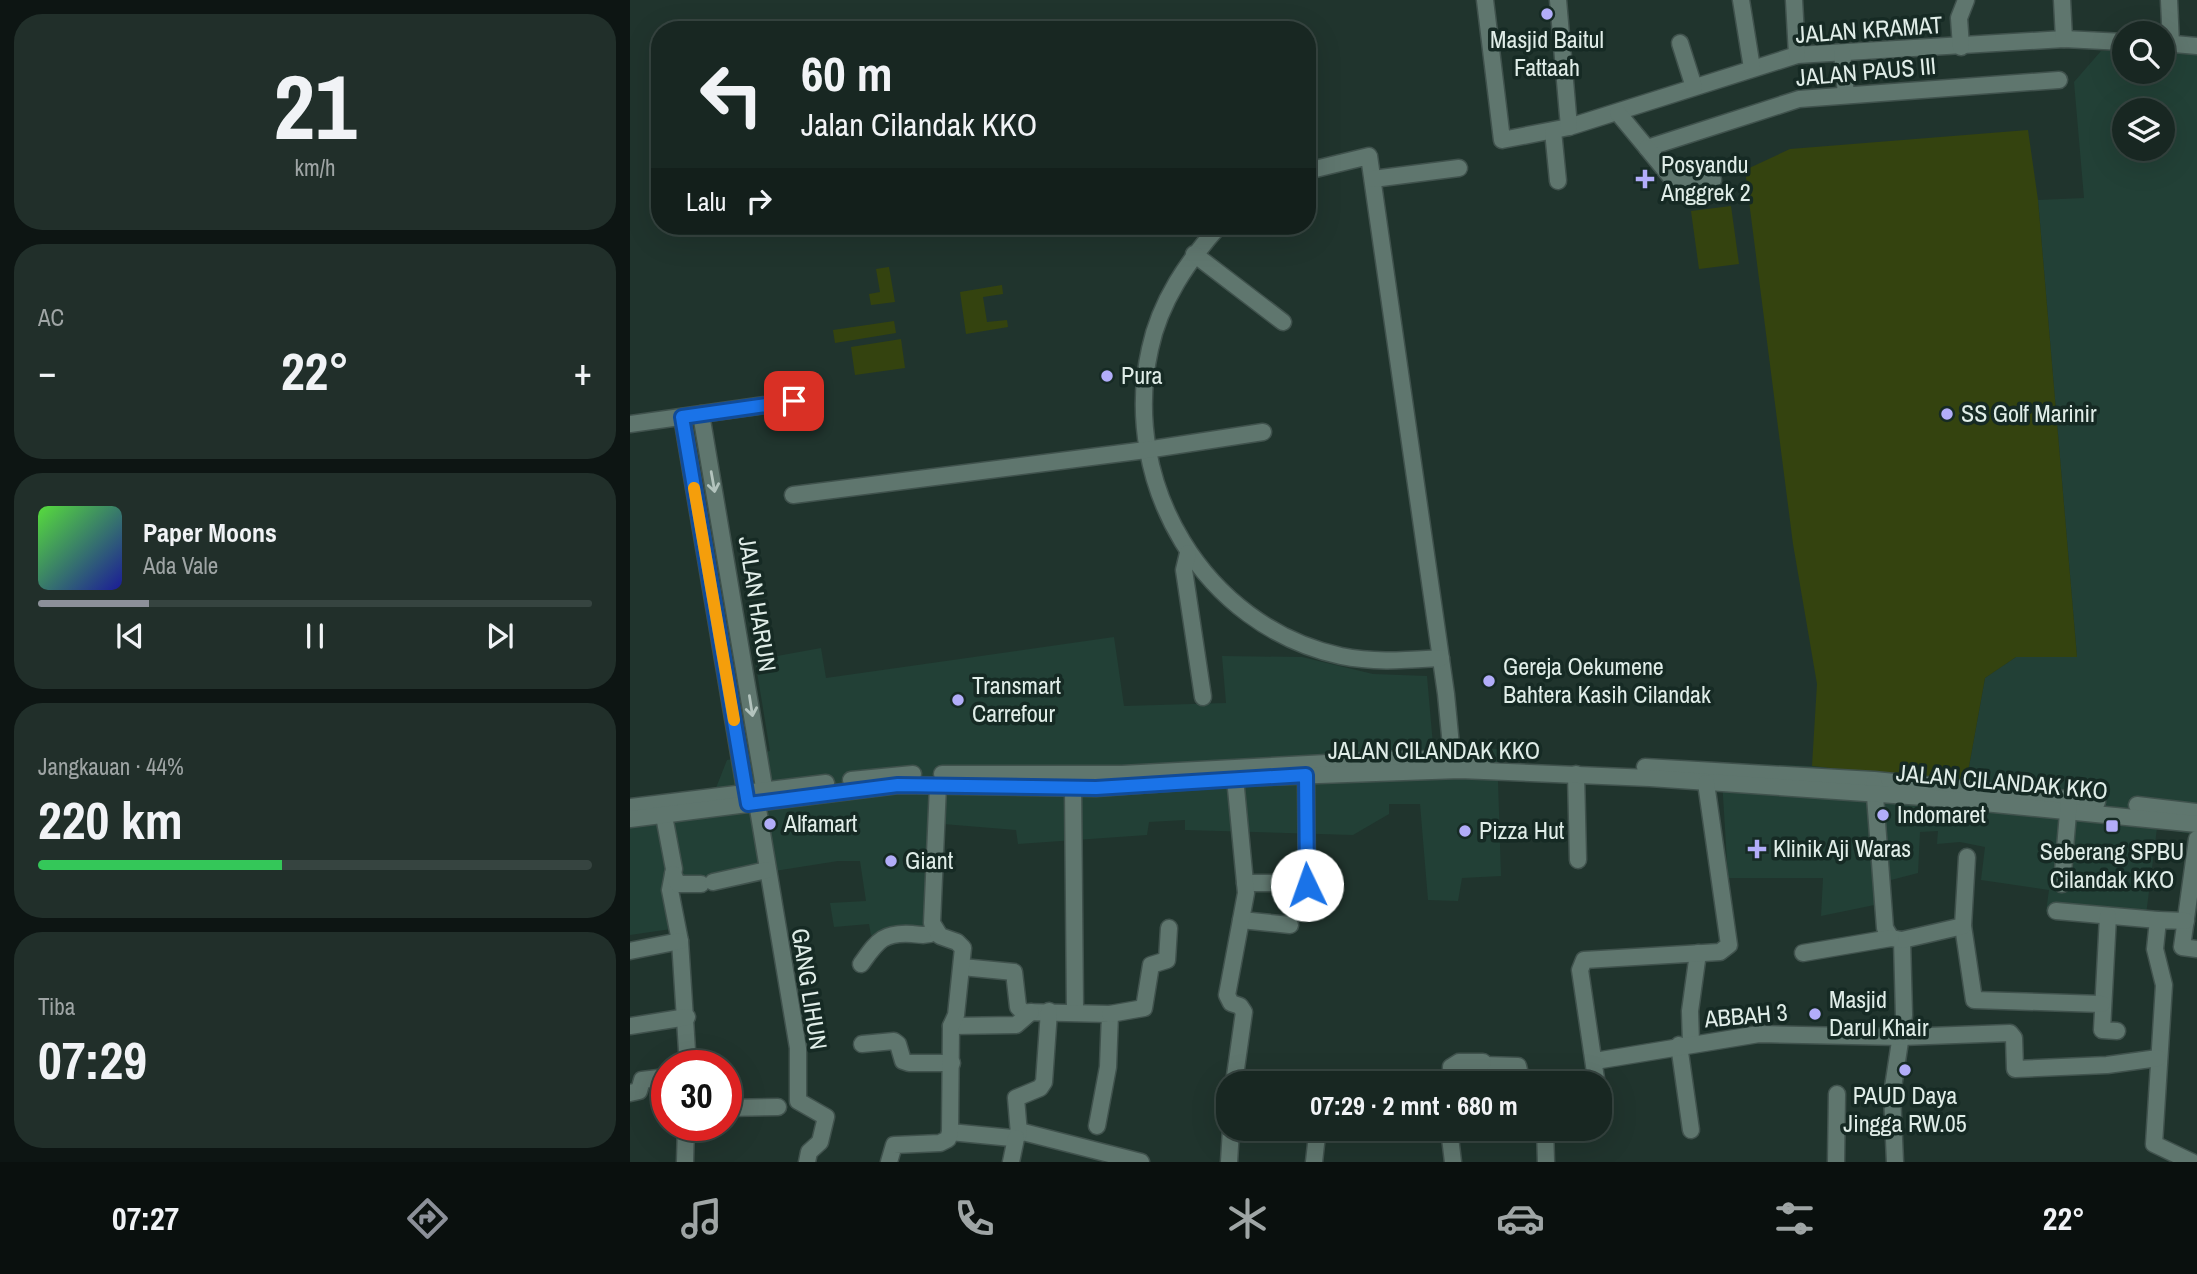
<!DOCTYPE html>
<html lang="id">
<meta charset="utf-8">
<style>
body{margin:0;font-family:"Archivo Narrow",sans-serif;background:#212f2a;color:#f1f3f6;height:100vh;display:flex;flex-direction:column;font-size:26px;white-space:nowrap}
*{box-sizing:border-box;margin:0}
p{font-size:23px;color:#9fa5a5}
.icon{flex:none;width:38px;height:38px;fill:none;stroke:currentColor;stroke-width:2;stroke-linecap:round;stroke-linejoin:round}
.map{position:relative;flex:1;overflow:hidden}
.details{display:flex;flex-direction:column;gap:14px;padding:14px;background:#0d1513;width:630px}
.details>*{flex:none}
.guide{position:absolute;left:21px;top:21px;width:665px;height:214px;border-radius:28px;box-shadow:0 7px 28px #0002,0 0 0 2px #364440;background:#182722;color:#f1f3f6;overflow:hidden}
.fabs{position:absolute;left:1482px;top:21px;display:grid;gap:14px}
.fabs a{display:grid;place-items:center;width:63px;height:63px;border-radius:50%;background:#182722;box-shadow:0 7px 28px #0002,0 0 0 2px #364440;font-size:35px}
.speed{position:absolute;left:21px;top:1050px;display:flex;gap:14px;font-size:35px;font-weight:700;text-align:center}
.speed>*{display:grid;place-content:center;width:91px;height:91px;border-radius:50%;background:#182722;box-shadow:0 7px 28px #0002,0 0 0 2px #364440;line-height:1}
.speed .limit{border:10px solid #d22;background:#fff;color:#111}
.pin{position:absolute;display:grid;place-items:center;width:60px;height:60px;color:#fff;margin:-30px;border-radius:14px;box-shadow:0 4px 10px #0006}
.me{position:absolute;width:77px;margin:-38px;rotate:357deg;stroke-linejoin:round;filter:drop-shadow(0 0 5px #0008)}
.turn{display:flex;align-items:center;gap:24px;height:147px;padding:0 35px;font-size:32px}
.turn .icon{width:91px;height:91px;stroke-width:2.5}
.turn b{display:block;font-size:49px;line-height:60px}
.then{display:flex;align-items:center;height:66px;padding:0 35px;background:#0003;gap:14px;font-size:26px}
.big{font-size:52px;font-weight:700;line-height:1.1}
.details .tile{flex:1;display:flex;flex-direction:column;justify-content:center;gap:10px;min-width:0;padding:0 24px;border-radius:28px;background:#212f2a}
.details .dial{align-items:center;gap:0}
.dial b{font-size:91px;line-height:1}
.song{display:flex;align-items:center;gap:21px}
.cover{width:84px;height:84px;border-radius:10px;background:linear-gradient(135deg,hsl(110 70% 55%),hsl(240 70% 35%))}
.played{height:7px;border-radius:4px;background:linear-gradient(90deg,#8c9099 20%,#364440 20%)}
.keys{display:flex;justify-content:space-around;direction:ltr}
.heat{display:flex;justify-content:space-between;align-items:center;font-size:38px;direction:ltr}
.charge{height:10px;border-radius:5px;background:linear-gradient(90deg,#34c759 44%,#364440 0)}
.trip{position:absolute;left:586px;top:1071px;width:396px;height:70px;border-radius:28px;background:#182722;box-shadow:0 7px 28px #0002,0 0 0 2px #364440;font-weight:700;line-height:70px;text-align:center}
.tab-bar{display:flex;height:112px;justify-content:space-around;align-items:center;background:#0a100e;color:#9fa5a5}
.tab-bar .icon{width:49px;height:49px}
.tab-bar .selected{color:#8c9099}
.tab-bar b{font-size:32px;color:#f1f3f6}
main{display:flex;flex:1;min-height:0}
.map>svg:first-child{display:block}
.built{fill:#224036;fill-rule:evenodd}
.green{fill:#34430f}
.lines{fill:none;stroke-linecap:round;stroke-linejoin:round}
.minor-casing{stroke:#40524d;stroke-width:19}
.minor{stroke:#5f766e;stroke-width:16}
.oneway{stroke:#b3c3bd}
.route-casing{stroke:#114b97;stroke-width:18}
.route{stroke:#1a73e8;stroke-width:12}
.slow{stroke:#f59e0b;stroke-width:12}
.poi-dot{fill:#b2adf9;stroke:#162a24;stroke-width:2.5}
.labels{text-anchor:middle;stroke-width:7;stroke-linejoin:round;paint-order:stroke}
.street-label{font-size:24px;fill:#e0ede8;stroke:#162a24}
.poi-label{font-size:24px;fill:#e0ede8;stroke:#162a24;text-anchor:start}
</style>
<main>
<section class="details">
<div class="tile dial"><b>21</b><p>km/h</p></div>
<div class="tile"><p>AC</p>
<div class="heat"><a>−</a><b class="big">22°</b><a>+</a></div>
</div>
<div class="tile">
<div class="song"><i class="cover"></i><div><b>Paper Moons</b><p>Ada Vale</p></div></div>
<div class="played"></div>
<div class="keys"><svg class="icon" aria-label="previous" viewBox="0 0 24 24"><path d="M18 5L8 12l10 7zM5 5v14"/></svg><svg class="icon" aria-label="pause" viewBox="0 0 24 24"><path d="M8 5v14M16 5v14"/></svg><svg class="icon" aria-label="next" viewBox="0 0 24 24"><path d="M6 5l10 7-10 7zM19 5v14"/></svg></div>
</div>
<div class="tile"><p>Jangkauan · 44%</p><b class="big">220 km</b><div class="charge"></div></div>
<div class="tile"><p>Tiba</p><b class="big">07:29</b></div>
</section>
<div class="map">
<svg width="1567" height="1162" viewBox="0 0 1567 1162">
<rect width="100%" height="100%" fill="#20342d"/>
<g class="built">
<path d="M1533 50H1567V835L1527 828 1515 923 1416 912 1419 890 1351 880 1355 847 1330 842 1307 844 1308 831 1290 832 1288 873 1261 880 1259 902 1191 916 1193 878H1098L1091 763 1182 766 1336 783 1355 678 1386 657H1447L1408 200 1454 198 1444 82 1471 51H1494V72H1533ZM1494 110H1533V149H1494Z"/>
<path d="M484 637 494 706 596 703 592 656 672 657 743 674 797 676 803 745 867 749 871 876 832 878 828 901 798 900 790 804H759V814L723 835 555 830V820L519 822 517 835 388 844 386 830 313 824 305 933 241 935 239 924 204 927 200 903 236 901 230 861H208L43 887 55 927 0 935V798L84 793 97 760 140 751 125 660 191 648 196 678Z"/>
</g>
<g class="green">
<path d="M1398 130 1408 200 1447 657H1386L1355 678 1336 783 1182 766 1187 684 1163 544 1115 170 1160 149Z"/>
<path d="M1101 206 1109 264 1069 269 1061 211Z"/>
<path d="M259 267 265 302 241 305 239 294 250 292 246 269Z"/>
<path d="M372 285 373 294 353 297 357 322 377 320 378 327 336 334 330 292Z"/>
<path d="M264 321 266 333 205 343 203 330Z"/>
<path d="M271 339 275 368 225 375 221 347Z"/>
</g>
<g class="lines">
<g class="minor-casing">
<g id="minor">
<path d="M855 0 872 140 939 127 1167 55 1434 39 1494 42"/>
<path d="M928 0 939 127"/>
<path d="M1111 0 1122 68"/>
<path d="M1164 0 1167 55"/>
<path d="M1432 0 1434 39"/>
<path d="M1539 0 1541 44"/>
<path d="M1050 43 1064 87"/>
<path d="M1533 43 1567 46"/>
<path d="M1331 47 1329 18 1336 0"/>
<path d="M1212 53 1216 94"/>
<path d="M988 113 1017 148 1169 99 1429 80"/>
<path d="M923 131 928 181"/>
<path d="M1017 148 1044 181 1058 184 1083 180"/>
<path d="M677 171 739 156 816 694 823 766"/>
<path d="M743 179 829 168"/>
<path d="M589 226C558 261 530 301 520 349 490 483 573 626 711 656 745 663 777 660 811 658"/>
<path d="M564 254 653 322"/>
<path d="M71 414 136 799"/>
<path d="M52 417 117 801"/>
<path d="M0 424 164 401"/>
<path d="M163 495 516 450 633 432"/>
<path d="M558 553 554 570 573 697"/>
<path d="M1015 767 1244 780 1467 802"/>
<path d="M312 774H492L772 759 853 760"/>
<path d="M946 774 948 860"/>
<path d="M676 775 677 885"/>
<path d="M221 780 283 774"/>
<path d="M1244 783 1255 928 1261 938 1272 940 1274 1015 1262 1094 1265 1162"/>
<path d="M443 787 445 1011"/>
<path d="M127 803 168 1048V1101L196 1117 190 1142 179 1152 177 1162"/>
<path d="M1507 805 1567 812"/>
<path d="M0 807 196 783"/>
<path d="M34 816 44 869 40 890 50 941 58 1066"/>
<path d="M0 819 268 785 466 788 605 778 830 770 1020 778 1293 797 1567 824"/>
<path d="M1567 839 1552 947 1567 949"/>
<path d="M43 874 48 884H71"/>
<path d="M83 882 137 870"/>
<path d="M615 883H650"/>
<path d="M1432 884 1439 801"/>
<path d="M1426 911 1528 920"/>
<path d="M1478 916 1472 1030 1487 1031"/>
<path d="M611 920 660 925"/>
<path d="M1556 921 1528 920 1525 949 1534 985 1524 1144 1562 1162"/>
<path d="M1333 926 1344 1000 1472 1004"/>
<path d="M1272 940 1333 926 1337 857"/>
<path d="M0 951 50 941"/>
<path d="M1173 953 1261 938"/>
<path d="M231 964C247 942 252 932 282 934 291 935 297 936 305 932"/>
<path d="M332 967 384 972 388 1007 393 1012 480 1014 478 1067 467 1126"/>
<path d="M480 1014 514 1008 521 965 537 960 539 928"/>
<path d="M0 1026 57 1017"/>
<path d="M321 1026 386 1025 401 1012"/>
<path d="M232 1044 264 1041 268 1044 273 1061 279 1063H322"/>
<path d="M1061 1044 1060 1011 1068 953"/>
<path d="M1049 1045 1061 1130"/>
<path d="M965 1061 1129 1034 1271 1037 1380 1033 1384 1038 1385 1069 1477 1065 1528 1058"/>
<path d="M854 1065 888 1066 892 1083"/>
<path d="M604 1083 614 1012 610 1006 601 1003 597 995 616 893 605 778"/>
<path d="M822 1083 821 1067 829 1062H853"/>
<path d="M944 1083 966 1079 950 970 954 960 1090 952 1099 945 1076 783"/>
<path d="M0 1093 9 1091 12 1080 37 1077"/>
<path d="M96 1108 148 1107"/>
<path d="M819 1129 823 1162"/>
<path d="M915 1129 916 1162"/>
<path d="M320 1132 382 1138 393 1132 511 1162"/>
<path d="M389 1134 386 1098 410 1088 414 1082 419 1011"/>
<path d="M55 1162 56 1125"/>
<path d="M259 1162 264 1145 310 1143 318 1139 320 1132 321 1026 326 1015 333 948 327 942 310 936 302 923 308 785"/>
<path d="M381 1162 386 1138"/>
<path d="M599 1162 601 1129"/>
<path d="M684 1162 687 1135"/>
<path d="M1206 1162 1207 1094"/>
</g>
</g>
<use href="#minor" class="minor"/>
</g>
<defs><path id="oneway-shaft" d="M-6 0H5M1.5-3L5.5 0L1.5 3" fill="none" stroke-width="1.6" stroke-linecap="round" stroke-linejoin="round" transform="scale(1.75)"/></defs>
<g class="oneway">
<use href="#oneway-shaft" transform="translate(83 482) rotate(80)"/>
<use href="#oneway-shaft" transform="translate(121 706) rotate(81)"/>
</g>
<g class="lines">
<g class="route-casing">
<path id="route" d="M164 401 52 417 118 804 268 785 466 788 676 775 677 885"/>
</g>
<use href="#route" class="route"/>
<path class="slow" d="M64 488 104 720"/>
</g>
<g class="poi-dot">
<circle cx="917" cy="14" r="7"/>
<path d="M1011.5 168.5h7v7h7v7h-7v7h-7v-7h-7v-7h7z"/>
<circle cx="477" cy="376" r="7"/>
<circle cx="1317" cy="414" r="7"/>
<circle cx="859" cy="681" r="7"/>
<circle cx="328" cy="700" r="7"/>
<circle cx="1253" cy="815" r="7"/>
<circle cx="140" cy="824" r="7"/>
<rect x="1475" y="819" width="14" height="14" rx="3.5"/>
<circle cx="835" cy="831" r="7"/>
<path d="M1123.5 838.5h7v7h7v7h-7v7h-7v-7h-7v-7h7z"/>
<circle cx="261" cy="861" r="7"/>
<circle cx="1185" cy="1014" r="7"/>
<circle cx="1275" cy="1070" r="7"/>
</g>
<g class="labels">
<g class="street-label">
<text transform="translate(1239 30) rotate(-4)" y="8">JALAN KRAMAT</text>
<text transform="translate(1236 72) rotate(-5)" y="8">JALAN PAUS III</text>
<text transform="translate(127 604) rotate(81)" y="8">JALAN HARUN</text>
<text x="804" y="759">JALAN CILANDAK KKO</text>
<text transform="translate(1372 782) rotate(5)" y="8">JALAN CILANDAK KKO</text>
<text transform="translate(179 989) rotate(81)" y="8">GANG LIHUN</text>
<text transform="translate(1116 1016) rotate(-5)" y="8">ABBAH 3</text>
</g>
<g class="poi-label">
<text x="917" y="48" text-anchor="middle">Masjid Baitul<tspan x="917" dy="28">Fattaah</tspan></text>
<text x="1031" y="173">Posyandu<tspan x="1031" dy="28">Anggrek 2</tspan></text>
<text x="491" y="384">Pura</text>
<text x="1331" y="422">SS Golf Marinir</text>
<text x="873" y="675">Gereja Oekumene<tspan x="873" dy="28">Bahtera Kasih Cilandak</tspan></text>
<text x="342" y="694">Transmart<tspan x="342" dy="28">Carrefour</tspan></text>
<text x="1267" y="823">Indomaret</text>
<text x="154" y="832">Alfamart</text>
<text x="849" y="839">Pizza Hut</text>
<text x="1143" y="857">Klinik Aji Waras</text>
<text x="1482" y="860" text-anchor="middle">Seberang SPBU<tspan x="1482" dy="28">Cilandak KKO</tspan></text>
<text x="275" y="869">Giant</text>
<text x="1199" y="1008">Masjid<tspan x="1199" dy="28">Darul Khair</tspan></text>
<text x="1275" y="1104" text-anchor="middle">PAUD Daya<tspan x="1275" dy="28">Jingga RW.05</tspan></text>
</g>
</g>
</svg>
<div class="fabs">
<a><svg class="icon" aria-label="search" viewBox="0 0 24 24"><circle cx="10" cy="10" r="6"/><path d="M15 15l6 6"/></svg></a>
<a><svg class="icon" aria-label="layers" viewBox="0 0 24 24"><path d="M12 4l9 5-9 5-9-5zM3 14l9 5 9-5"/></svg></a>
</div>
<div class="speed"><div class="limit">30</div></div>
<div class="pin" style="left:164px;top:401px;background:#d93025"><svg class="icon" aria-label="arrive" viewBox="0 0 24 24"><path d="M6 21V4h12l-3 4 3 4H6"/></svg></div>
<svg class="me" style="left:677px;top:885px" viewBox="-20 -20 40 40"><circle r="19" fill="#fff"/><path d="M0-13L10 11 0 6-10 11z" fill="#1a73e8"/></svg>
<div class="trip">07:29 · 2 mnt · 680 m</div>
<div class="guide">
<div class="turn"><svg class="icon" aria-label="left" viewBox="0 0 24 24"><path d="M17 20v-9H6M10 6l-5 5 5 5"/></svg><div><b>60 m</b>Jalan Cilandak KKO</div></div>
<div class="then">Lalu<svg class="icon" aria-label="right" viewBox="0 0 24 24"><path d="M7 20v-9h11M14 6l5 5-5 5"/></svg></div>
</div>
</div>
</main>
<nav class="tab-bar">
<b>07:27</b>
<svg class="icon selected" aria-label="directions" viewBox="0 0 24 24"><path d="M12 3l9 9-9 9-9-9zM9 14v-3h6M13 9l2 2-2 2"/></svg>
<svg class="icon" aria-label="music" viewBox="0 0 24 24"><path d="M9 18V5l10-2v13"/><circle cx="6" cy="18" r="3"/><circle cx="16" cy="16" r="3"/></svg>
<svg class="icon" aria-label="phone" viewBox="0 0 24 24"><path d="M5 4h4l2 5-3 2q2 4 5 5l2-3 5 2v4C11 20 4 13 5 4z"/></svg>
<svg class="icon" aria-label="climate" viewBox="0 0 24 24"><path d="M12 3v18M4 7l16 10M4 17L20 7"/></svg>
<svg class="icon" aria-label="car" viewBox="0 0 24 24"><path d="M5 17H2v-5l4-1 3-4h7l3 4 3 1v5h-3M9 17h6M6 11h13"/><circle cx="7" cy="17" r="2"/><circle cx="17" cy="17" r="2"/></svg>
<svg class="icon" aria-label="filters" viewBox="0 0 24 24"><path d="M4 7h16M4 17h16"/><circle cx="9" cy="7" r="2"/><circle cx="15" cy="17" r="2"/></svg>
<b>22°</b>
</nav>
